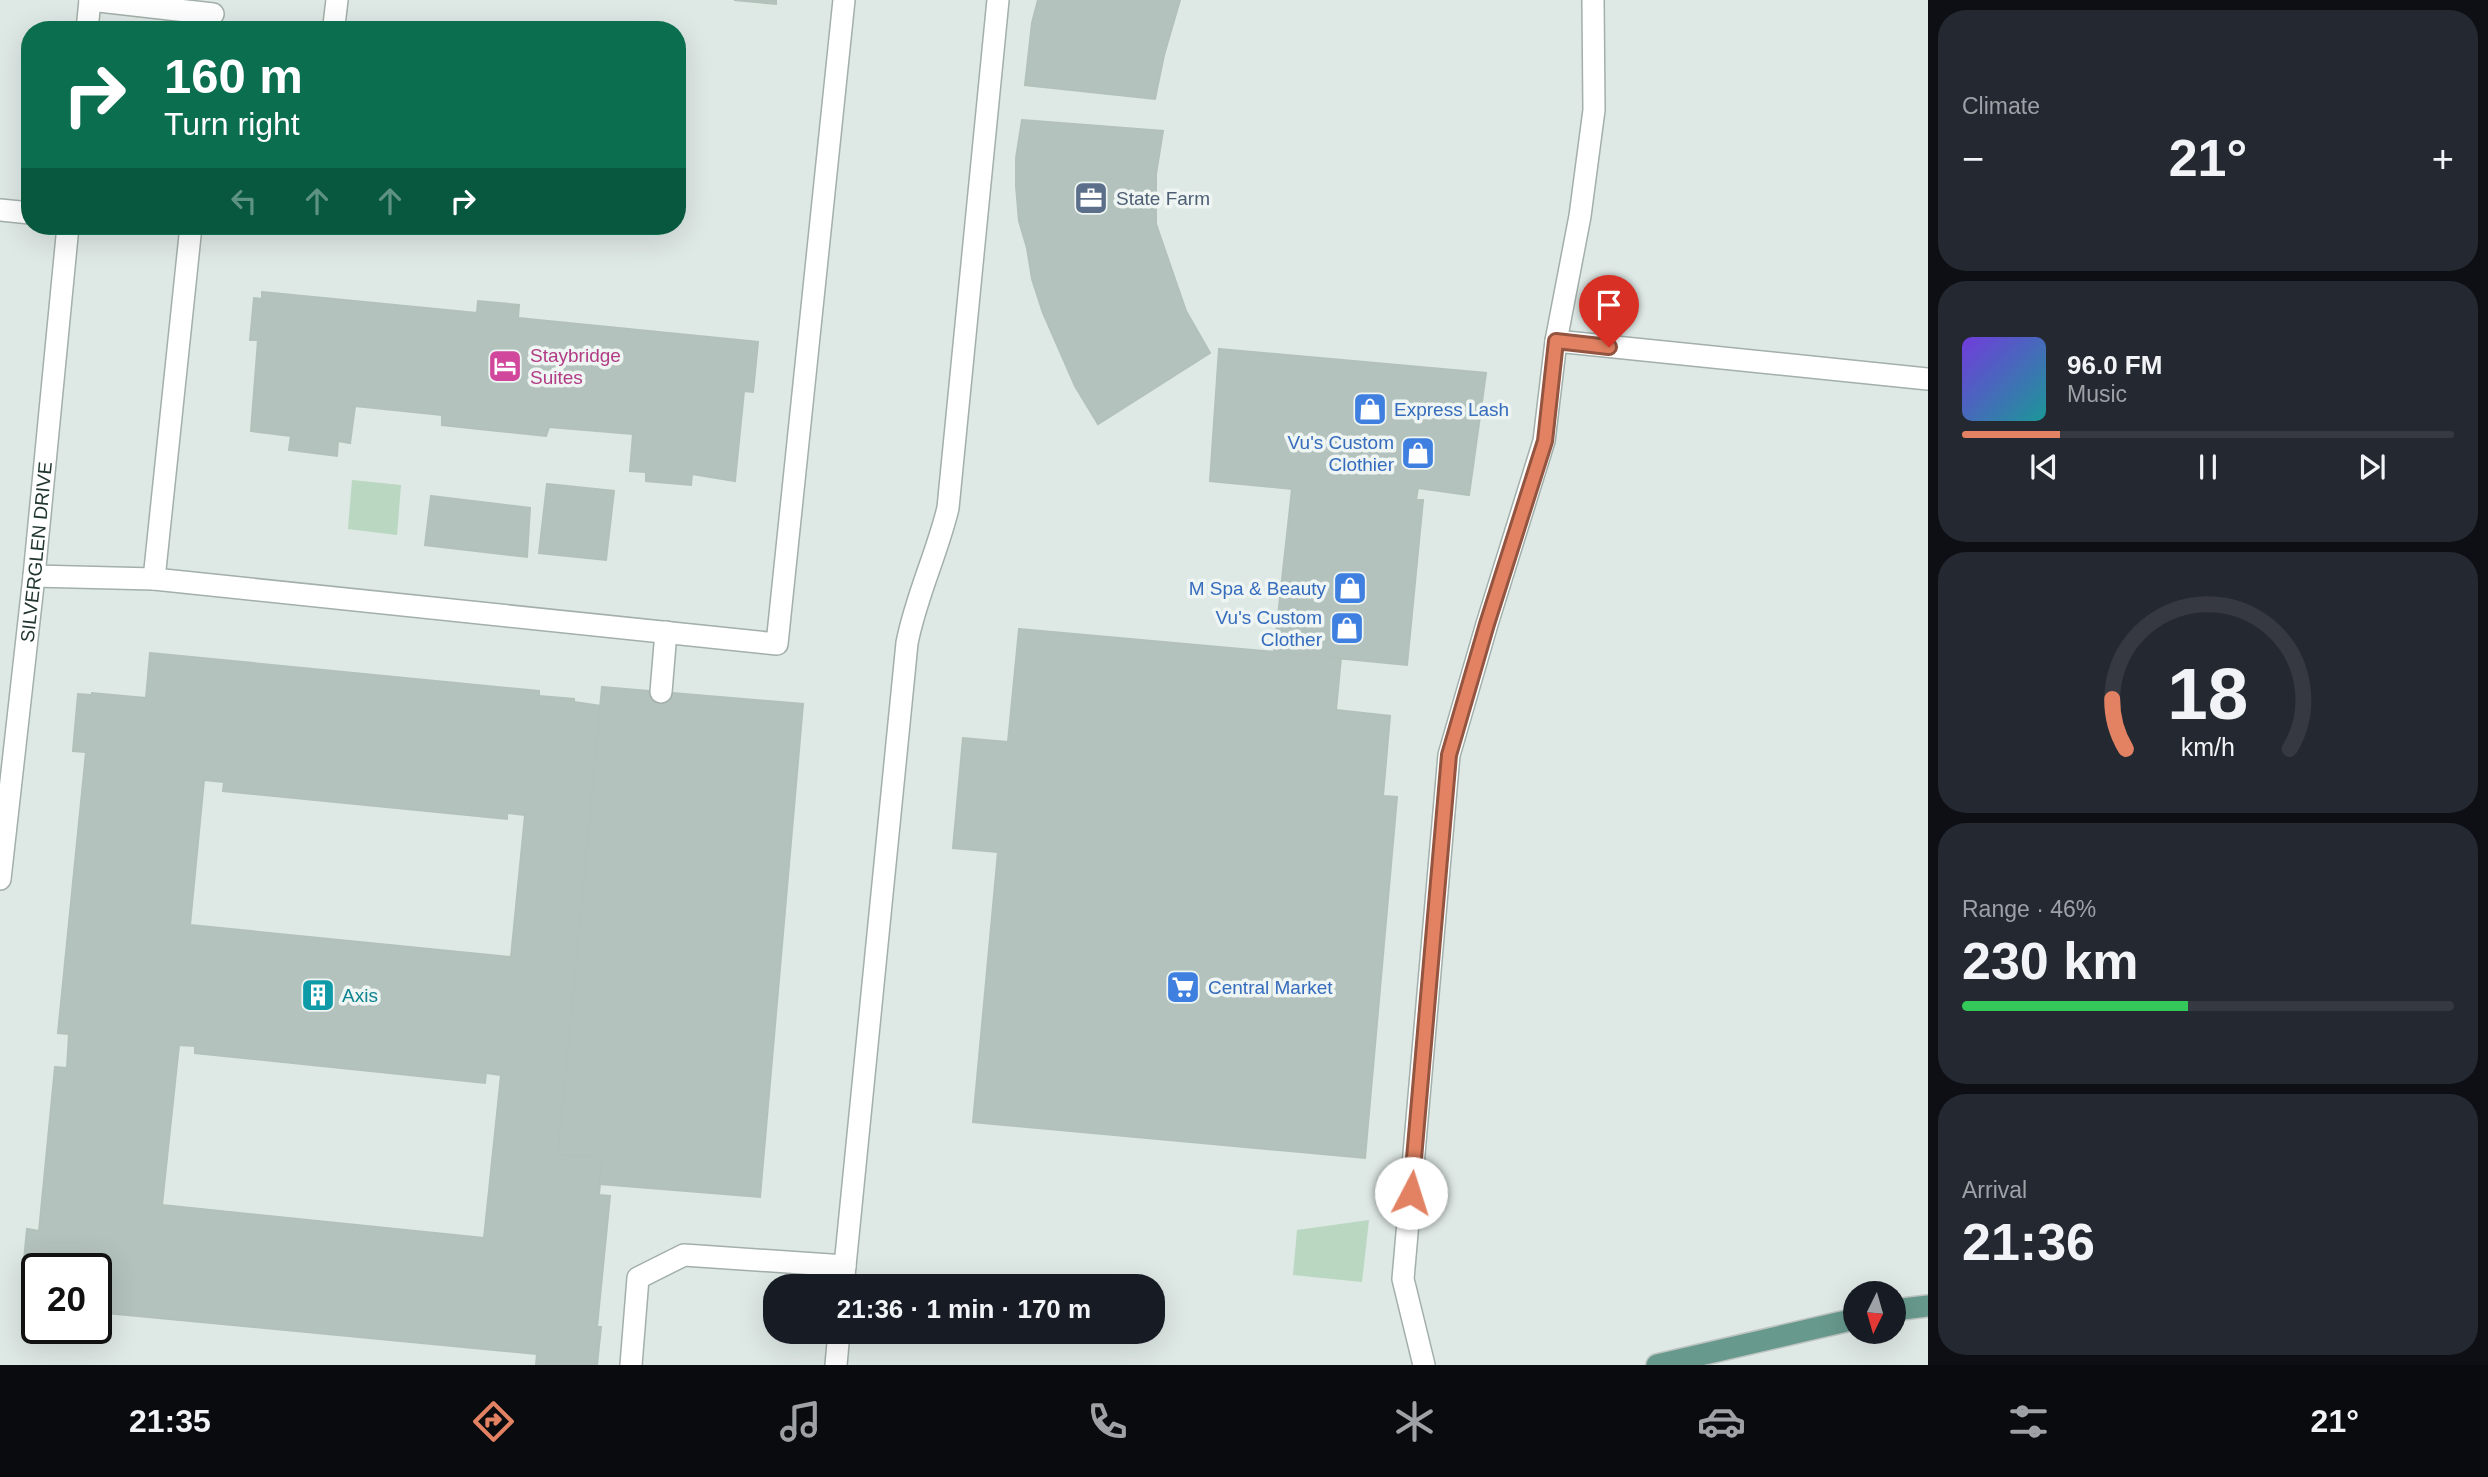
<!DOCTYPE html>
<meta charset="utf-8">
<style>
body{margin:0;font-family:Helvetica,sans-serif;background:#242831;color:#f1f3f6;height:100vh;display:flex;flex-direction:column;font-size:26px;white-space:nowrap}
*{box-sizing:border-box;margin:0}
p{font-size:23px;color:#9ea1a6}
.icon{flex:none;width:38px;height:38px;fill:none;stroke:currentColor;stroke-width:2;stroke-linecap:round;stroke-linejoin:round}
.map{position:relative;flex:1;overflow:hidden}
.panel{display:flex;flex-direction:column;gap:10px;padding:10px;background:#0d0f14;width:560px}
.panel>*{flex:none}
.hud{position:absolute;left:21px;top:21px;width:665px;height:214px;border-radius:28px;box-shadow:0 7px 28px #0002;background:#0b6e4f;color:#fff;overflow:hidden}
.needle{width:46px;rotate:185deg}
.fabs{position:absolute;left:1843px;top:1281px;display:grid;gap:14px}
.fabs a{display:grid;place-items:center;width:63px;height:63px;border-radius:50%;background:#171b24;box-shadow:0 7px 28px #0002;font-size:35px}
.speed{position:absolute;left:21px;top:1253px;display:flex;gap:14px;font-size:35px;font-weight:700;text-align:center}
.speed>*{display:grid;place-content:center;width:91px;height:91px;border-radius:50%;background:#171b24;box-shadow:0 7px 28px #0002;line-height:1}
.speed .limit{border:4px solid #111;border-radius:10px;background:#fff;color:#111}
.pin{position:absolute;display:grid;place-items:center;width:60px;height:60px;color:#fff;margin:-72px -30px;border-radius:50% 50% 50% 0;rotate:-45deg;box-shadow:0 0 7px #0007}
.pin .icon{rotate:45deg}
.me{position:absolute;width:77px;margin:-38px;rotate:5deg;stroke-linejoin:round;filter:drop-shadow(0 0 5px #0008)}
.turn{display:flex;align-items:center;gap:24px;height:147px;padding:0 28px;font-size:32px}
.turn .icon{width:91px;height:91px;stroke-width:2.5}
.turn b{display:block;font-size:49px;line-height:60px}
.lanes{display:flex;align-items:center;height:66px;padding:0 28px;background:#0003;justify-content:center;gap:35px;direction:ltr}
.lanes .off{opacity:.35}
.big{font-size:52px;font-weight:600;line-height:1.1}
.panel .widget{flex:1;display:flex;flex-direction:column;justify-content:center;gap:10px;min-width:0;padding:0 24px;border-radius:28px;background:#242831}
.panel .dial{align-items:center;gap:0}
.dial svg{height:182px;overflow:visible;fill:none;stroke:#363941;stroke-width:7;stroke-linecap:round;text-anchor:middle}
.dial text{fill:#f1f3f6;stroke:none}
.song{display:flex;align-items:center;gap:21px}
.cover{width:84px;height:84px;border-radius:10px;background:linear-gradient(135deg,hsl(260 70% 55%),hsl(180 70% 35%))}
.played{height:7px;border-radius:4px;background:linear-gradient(90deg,#e28262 20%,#363941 20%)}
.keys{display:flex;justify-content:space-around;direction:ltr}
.heat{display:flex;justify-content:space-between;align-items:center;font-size:38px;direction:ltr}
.charge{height:10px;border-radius:5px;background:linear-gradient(90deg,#34c759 46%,#363941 0)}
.trip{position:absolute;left:763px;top:1274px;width:402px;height:70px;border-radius:28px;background:#171b24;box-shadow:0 7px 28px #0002;font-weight:600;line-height:70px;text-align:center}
.menu{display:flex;height:112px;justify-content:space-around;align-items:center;background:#090b0e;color:#9ea1a6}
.menu .icon{width:49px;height:49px}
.menu .current{color:#e28262}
.menu b{font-size:32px;color:#f1f3f6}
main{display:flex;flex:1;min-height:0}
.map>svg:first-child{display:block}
.green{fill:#b9d7c1}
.building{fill:#b4c2bd;stroke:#b2c1ba;stroke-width:2;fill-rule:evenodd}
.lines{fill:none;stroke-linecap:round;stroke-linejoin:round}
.minor-casing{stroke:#a2afaa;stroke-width:24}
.major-casing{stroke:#bcc3c1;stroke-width:24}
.minor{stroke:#fff;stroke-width:21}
.major{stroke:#67998c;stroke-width:21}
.route-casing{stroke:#935440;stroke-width:18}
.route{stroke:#e28262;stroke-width:12}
.labels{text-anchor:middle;stroke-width:7;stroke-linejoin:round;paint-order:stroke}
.service-label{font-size:19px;fill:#4e5e75;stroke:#eef5f2;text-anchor:start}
.hotel-label{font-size:19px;fill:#b23c85;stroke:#eef5f2;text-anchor:start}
.shop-label{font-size:19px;fill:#366cbe;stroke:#eef5f2;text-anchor:end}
.street-label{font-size:19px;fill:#213630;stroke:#eef5f2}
.culture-label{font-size:19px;fill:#0d838f;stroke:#eef5f2;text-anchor:start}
</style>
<main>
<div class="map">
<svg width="1928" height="1365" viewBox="0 0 1928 1365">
<rect width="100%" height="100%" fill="#dee8e4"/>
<g class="green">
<path d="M352 480 401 485 397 535 348 529Z"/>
<path d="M1369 1220 1362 1282 1293 1275 1297 1230Z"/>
</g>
<g class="building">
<path d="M734 0H776V4Z"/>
<path d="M1038 0H1180L1164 55 1155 99 1025 85 1032 23Z"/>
<path d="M1022 120 1163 131 1156 174V224L1186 311 1210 353 1098 424 1075 386 1043 313 1032 279 1027 248 1019 221 1016 186V158Z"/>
<path d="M262 292 477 313 478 301 519 305 518 318 758 342 753 392 744 391 735 481 692 474 691 485 646 481V472L630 471 633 434 549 427 546 436 442 425V415L355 406 350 443 338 441 337 456 289 450 291 436 251 431 258 340H250L254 298 262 299Z"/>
<path d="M1219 349 1486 373 1469 495 1418 488 1416 500H1423L1407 665 1274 652 1292 489 1210 481Z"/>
<path d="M547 484 614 491 606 560 539 553Z"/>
<path d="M431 496 530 508 527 557 425 545Z"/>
<path d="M1019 629 1341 658 1336 710 1390 716 1383 796 1397 797 1365 1158 973 1122 998 852 953 848 963 738 1008 742Z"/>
<path d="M150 653 539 691V696L574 699V702L602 706 558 1154 602 1158 599 1195 610 1196 597 1327H601L597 1365H536L537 1354 96 1312V1269H37V1285H34L35 1282 22 1281 27 1229 39 1231 55 1067 67 1068 69 1034 58 1033 86 752 73 751 78 694 92 695V693L146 698ZM204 780 224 782 223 791 507 819V813L525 815 511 957 190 925ZM179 1045 195 1046V1053L485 1083 486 1073 501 1075 484 1238 162 1205Z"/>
<path d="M602 687 803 704 760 1197 600 1184 602 1158 558 1154Z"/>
</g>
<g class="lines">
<g class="minor-casing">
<g id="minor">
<path d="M90 0 213 14"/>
<path d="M334 25 337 0"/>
<path d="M87 30 90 0"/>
<path d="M0 210 30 213"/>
<path d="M1556 341 1928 379"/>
<path d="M34 576 154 579 777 644 844 0"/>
<path d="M154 579 191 226"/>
<path d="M661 692 666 632"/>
<path id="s1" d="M0 879 34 576 68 226"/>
<path d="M843 1286 907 643C916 596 937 554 948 508L998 0"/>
<path d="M631 1365 638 1278 684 1255 845 1266"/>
<path d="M836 1365 839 1332"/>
<path d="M1424 1365 1403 1279 1449 755 1487 624 1544 441 1556 341 1580 216 1594 110 1593 0"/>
</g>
</g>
<g class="major-casing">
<g id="major">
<path d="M1894 1310 1928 1306"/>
<path d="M1657 1365 1855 1319"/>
</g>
</g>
<use href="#minor" class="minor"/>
<use href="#major" class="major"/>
</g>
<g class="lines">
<g class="route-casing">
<path id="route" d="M1411 1193 1449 755 1487 624 1545 441 1556 341 1609 347"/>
</g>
<use href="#route" class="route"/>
</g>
<defs>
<g id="office-square" transform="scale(1.75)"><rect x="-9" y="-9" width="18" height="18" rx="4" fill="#5c6f8a" stroke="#eef5f2"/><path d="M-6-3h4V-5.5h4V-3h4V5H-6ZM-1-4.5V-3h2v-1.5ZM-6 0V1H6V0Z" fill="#fff"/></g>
<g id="hotel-square" transform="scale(1.75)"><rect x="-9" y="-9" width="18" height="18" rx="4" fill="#d1479c" stroke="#eef5f2"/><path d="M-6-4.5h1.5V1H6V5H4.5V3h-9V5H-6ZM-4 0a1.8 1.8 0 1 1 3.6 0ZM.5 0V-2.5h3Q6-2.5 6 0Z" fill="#fff"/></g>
<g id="shop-square" transform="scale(1.75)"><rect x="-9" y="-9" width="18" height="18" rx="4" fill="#3f7fe0" stroke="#eef5f2"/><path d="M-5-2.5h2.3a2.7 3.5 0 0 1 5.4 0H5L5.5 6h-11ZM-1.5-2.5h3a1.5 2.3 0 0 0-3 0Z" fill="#fff"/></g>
<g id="supermarket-square" transform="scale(1.75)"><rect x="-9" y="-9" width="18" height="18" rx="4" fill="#3f7fe0" stroke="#eef5f2"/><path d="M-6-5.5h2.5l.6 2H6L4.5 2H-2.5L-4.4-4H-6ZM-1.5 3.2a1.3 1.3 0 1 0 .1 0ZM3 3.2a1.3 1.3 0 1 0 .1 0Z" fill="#fff"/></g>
<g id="building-square" transform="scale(1.75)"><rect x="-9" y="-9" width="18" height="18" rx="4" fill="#0f9aa8" stroke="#eef5f2"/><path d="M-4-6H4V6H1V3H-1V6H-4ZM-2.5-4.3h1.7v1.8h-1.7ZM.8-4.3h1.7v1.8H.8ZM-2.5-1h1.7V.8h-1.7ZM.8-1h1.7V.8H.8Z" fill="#fff"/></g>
</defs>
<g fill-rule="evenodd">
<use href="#office-square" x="1091" y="198"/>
<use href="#hotel-square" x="505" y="366"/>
<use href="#shop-square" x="1370" y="409"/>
<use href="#shop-square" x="1418" y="453"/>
<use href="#shop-square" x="1350" y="588"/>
<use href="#shop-square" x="1347" y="628"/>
<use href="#supermarket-square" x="1183" y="987"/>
<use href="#building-square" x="318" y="995"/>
</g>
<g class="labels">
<g class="service-label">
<text x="1116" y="205">State Farm</text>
</g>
<g class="hotel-label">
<text x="530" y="362">Staybridge<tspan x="530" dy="22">Suites</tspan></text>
</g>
<g class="shop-label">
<text x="1394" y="416" text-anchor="start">Express Lash</text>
<text x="1394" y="449">Vu's Custom<tspan x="1394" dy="22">Clothier</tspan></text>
<text x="1326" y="595">M Spa &amp; Beauty</text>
<text x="1322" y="624">Vu's Custom<tspan x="1322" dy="22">Clother</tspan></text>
<text x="1208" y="994" text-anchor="start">Central Market</text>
</g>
<g class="street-label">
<text dy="7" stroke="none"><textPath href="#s1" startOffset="329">SILVERGLEN DRIVE</textPath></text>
</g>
<g class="culture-label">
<text x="342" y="1002">Axis</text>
</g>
</g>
</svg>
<div class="fabs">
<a><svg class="needle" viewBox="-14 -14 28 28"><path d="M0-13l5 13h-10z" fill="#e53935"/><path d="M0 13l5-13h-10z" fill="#9ea1a6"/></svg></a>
</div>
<div class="speed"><div class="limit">20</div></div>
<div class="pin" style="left:1609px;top:347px;background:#d93025"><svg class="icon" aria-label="arrive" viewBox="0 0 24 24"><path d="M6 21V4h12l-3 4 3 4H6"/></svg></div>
<svg class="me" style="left:1411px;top:1193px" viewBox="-20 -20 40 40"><circle r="19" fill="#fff"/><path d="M0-13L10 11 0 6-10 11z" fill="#e28262"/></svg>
<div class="trip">21:36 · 1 min · 170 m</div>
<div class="hud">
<div class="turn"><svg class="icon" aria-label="right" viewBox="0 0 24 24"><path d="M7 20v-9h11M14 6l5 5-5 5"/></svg><div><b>160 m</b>Turn right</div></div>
<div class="lanes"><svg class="icon off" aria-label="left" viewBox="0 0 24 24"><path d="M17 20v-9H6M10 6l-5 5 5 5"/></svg><svg class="icon off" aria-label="ahead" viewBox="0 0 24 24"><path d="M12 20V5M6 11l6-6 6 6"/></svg><svg class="icon off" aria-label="ahead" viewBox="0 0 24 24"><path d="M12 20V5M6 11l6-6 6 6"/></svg><svg class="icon" aria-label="right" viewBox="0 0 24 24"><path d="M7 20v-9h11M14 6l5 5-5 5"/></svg></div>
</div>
</div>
<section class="panel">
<div class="widget"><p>Climate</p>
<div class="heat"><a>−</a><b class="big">21°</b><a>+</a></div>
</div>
<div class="widget">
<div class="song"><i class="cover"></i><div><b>96.0 FM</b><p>Music</p></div></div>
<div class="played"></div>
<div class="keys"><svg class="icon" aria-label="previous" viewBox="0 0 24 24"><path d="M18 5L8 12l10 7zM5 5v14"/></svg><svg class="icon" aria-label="pause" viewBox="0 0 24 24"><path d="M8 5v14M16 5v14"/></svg><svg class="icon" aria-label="next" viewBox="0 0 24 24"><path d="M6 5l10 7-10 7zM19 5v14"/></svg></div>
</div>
<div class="widget dial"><svg viewBox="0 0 100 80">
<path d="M14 69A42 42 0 1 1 86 69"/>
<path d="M14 69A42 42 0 0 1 8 47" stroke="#e28262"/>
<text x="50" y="56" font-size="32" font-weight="700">18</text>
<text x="50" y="72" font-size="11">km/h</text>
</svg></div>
<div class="widget"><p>Range · 46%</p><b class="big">230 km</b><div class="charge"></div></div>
<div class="widget"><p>Arrival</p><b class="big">21:36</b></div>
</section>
</main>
<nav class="menu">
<b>21:35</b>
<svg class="icon current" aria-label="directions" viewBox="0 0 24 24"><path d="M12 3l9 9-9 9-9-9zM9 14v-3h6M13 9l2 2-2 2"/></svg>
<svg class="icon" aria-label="music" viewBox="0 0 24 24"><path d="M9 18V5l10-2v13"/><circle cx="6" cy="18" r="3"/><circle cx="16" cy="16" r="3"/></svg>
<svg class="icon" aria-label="phone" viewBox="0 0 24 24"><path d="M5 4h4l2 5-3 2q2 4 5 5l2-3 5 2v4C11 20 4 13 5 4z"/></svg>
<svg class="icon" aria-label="climate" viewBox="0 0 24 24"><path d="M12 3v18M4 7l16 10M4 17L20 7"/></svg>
<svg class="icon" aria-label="car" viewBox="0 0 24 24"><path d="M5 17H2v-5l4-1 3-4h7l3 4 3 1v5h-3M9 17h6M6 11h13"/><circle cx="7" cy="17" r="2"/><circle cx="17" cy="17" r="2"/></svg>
<svg class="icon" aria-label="filters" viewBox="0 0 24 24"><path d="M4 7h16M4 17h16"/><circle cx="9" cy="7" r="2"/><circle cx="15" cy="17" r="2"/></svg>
<b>21°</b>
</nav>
